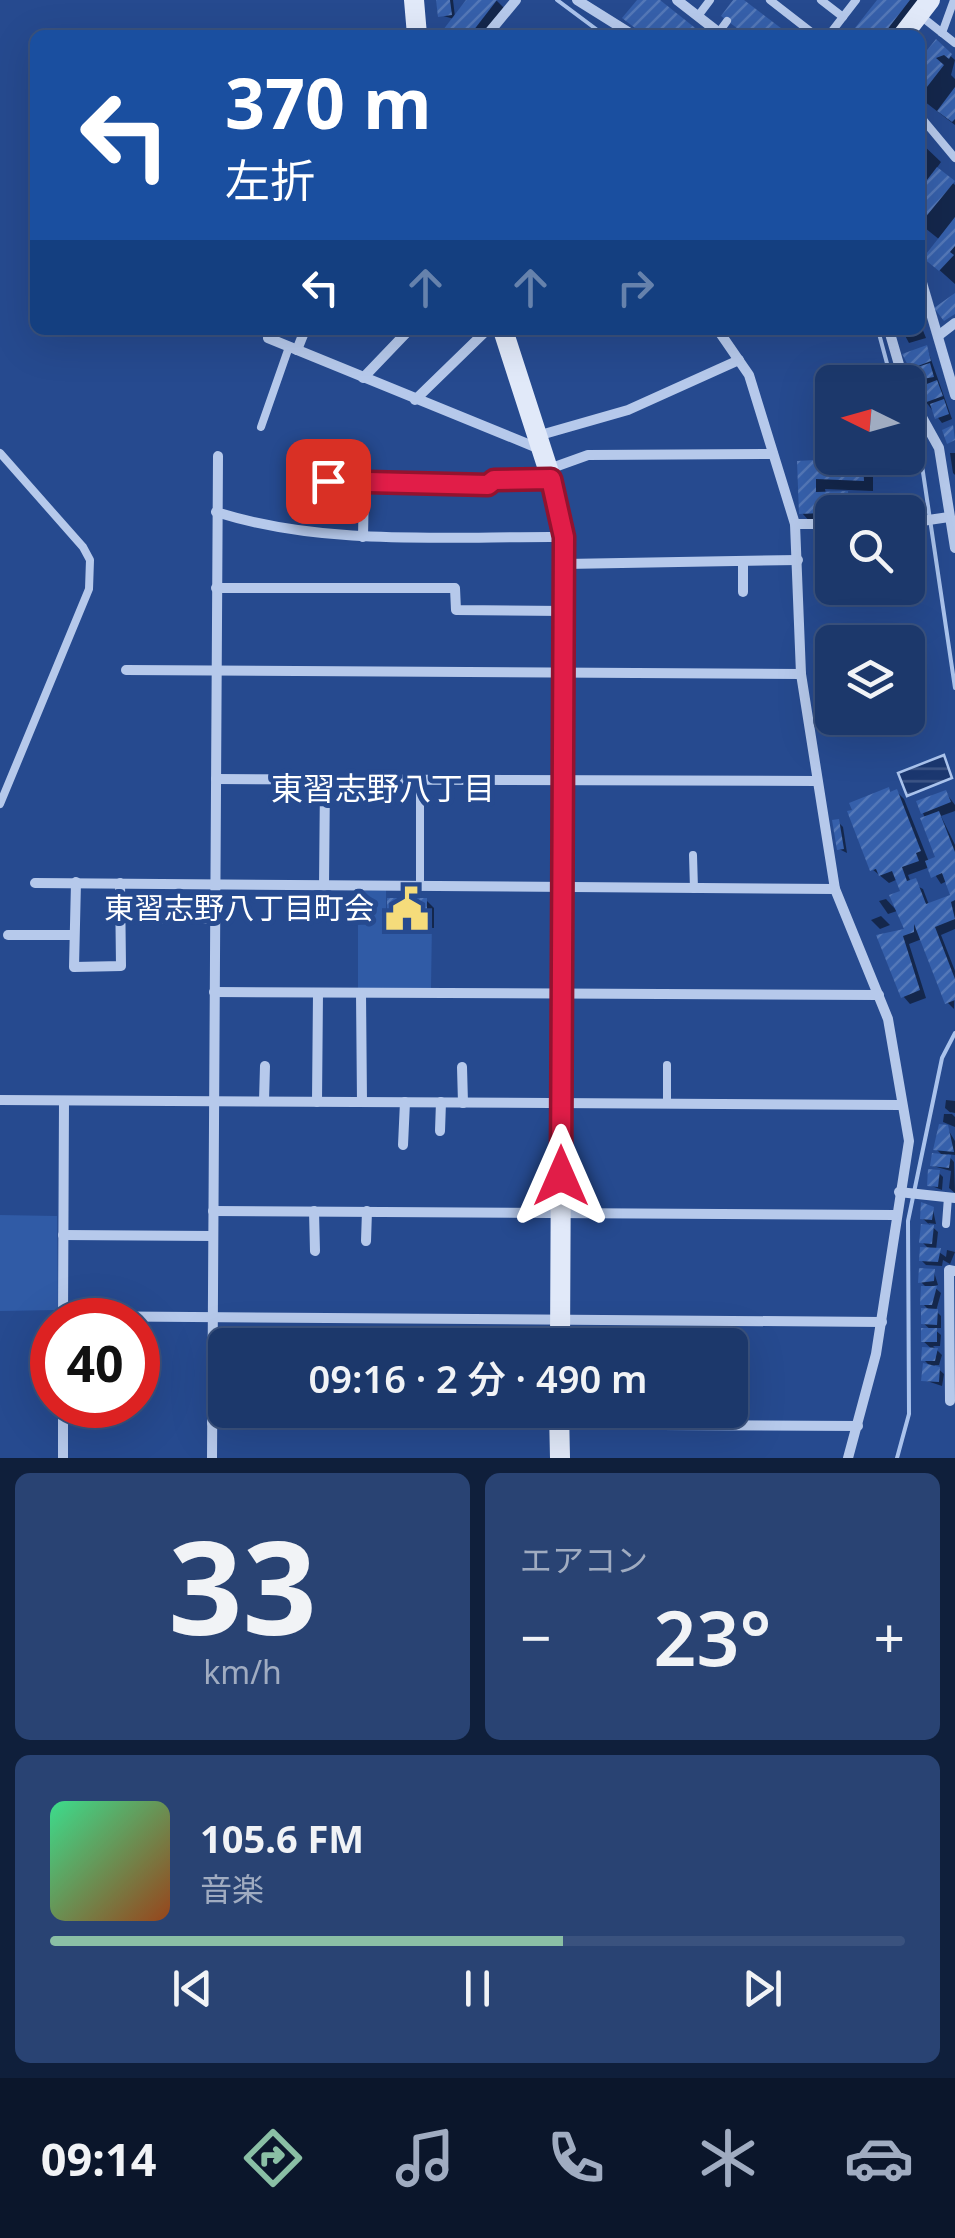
<!DOCTYPE html>
<html lang="ja">
<meta charset="utf-8">
<style>
body{margin:0;font-family:"Noto Sans","Noto Sans JP",sans-serif;background:#294373;color:#f1f3f6;height:100vh;display:flex;flex-direction:column;font-size:38px;white-space:nowrap}
*{box-sizing:border-box;margin:0}
p{font-size:32px;color:#a0acc1}
.icon{flex:none;width:55px;height:55px;fill:none;stroke:currentColor;stroke-width:2;stroke-linecap:round;stroke-linejoin:round}
.map{position:relative;height:1458px;overflow:hidden}
.side{display:flex;flex-direction:column;gap:15px;padding:15px;background:#0f1f3b;flex:1}
.side>*{flex:none}
.banner{position:absolute;left:30px;top:30px;width:895px;height:305px;border-radius:15px;box-shadow:0 10px 40px #0002,0 0 0 2px #3a527e;background:#1a4fa0;color:#fff;overflow:hidden}
.needle{width:65px;rotate:275deg}
.controls{position:absolute;left:815px;top:365px;display:grid;gap:20px}
.controls a{display:grid;place-items:center;width:110px;height:110px;border-radius:15px;background:#1c386b;box-shadow:0 10px 40px #0002,0 0 0 2px #3a527e;font-size:50px}
.speed{position:absolute;left:30px;top:1298px;display:flex;gap:20px;font-size:50px;font-weight:700;text-align:center}
.speed>*{display:grid;place-content:center;width:130px;height:130px;border-radius:50%;background:#1c386b;box-shadow:0 10px 40px #0002,0 0 0 2px #3a527e;line-height:1}
.speed .limit{border:15px solid #d22;background:#fff;color:#111}
.pin{position:absolute;display:grid;place-items:center;width:85px;height:85px;color:#fff;margin:-42px;border-radius:20px;box-shadow:0 5px 15px #0006}
.me{position:absolute;width:110px;margin:-55px;rotate:0deg;stroke-linejoin:round;filter:drop-shadow(0 0 8px #0008)}
.turn{display:flex;align-items:center;gap:35px;height:210px;padding:0 30px;font-size:45px}
.turn .icon{width:130px;height:130px;stroke-width:2.5}
.turn b{display:block;font-size:70px;line-height:85px}
.lanes{display:flex;align-items:center;height:95px;padding:0 30px;background:#0003;justify-content:center;gap:50px;direction:ltr}
.lanes .off{opacity:.35}
.big{font-size:75px;font-weight:600;line-height:1.1}
.side .card{flex:1;display:flex;flex-direction:column;justify-content:center;gap:15px;min-width:0;padding:0 35px;border-radius:15px;background:#294373}
.side .dial{align-items:center;gap:0}
.dial b{font-size:130px;line-height:1}
.song{display:flex;align-items:center;gap:30px}
.cover{width:120px;height:120px;border-radius:15px;background:linear-gradient(135deg,hsl(150 70% 55%),hsl(20 70% 35%))}
.played{height:10px;border-radius:5px;background:linear-gradient(90deg,#8abfa5 60%,#3a527e 60%)}
.keys{display:flex;justify-content:space-around;direction:ltr}
.heat{display:flex;justify-content:space-between;align-items:center;font-size:55px;direction:ltr}
.side .tiles{flex:1;display:grid;gap:15px;grid-template-columns:1fr 1fr}
.card:last-child{grid-column:span 2}
.trip{position:absolute;left:208px;top:1328px;width:540px;height:100px;border-radius:15px;background:#1c386b;box-shadow:0 10px 40px #0002,0 0 0 2px #3a527e;font-weight:600;line-height:100px;text-align:center}
.tabs{display:flex;height:160px;justify-content:space-around;align-items:center;background:#0b162b;color:#a0acc1}
.tabs .icon{width:70px;height:70px}
.tabs .selected{color:#8abfa5}
.tabs b{font-size:45px;color:#f1f3f6}
.map>svg:first-child{display:block}
.green{fill:#305ba6}
.water{fill:url(#water-rules);stroke:#aac3ec;stroke-width:2.5}
.shadow{fill:#0007;fill-rule:evenodd}
.lines{fill:none;stroke-linecap:round;stroke-linejoin:round}
.stream{stroke:#aac3ec;stroke-width:4}
.building{fill:url(#building-hatch)}
.lane{stroke:#b6c9eb;stroke-width:8}
.street{stroke:#b6c9eb;stroke-width:10}
.secondary{stroke:#e1e9f9;stroke-width:20}
.route-casing{stroke:#92132f;stroke-width:25}
.route{stroke:#e11d48;stroke-width:18}
.labels{text-anchor:middle;stroke-width:10;stroke-linejoin:round;paint-order:stroke}
.poi-label{font-size:30px;fill:#fff;stroke:#264a8f;text-anchor:end}
.neighbourhood-label{font-size:32px;fill:#fff;stroke:#264a8f}
</style>
<div class="map">
<svg width="955" height="1458" viewBox="0 0 955 1458">
<defs>
<pattern id="water-rules" width="6" height="5" patternUnits="userSpaceOnUse" patternTransform="scale(2.5)"><rect width="6" height="5" fill="#1b376f"/><path d="M0 2.5h6" fill="none" stroke="#3d5585"/></pattern>
<pattern id="building-hatch" width="6" height="6" patternUnits="userSpaceOnUse" patternTransform="scale(2.5)"><rect width="6" height="6" fill="#3660ab"/><path d="M-1 1l2-2M0 6l6-6M5 7l2-2" fill="none" stroke="#5478b8"/></pattern>
</defs>
<rect width="100%" height="100%" fill="#264a8f"/>
<g class="green">
<path d="M386 890V921H432L431 989 358 988V891Z"/>
<path d="M0 1215 57 1216 58 1310 0 1311Z"/>
</g>
<path class="water" d="M944 755 952 778 907 796 898 773Z"/>
<g class="shadow">
<path d="M439 0H453L455 17 469 0H496L504 8 483 35H465L454 19 440 15Z"/>
<path d="M880 0H938L911 35H853Z"/>
<path d="M936 43 955 60 951 75 955 79V125L920 98V63Z"/>
<path d="M920 142 941 162 936 169 955 185V284L926 258 940 240 920 224Z"/>
<path d="M920 323 926 338 909 343 902 330H920Z"/>
<path d="M927 348 952 419 942 423 926 402 928 387 912 367Z"/>
<path d="M950 453H955V475L953 473Z"/>
<path d="M800 464 862 465 873 475V491L825 489 826 494 847 493 858 504V512H832V523L812 524 802 513Z"/>
<path d="M897 792 904 799 929 862 939 859 923 813 946 793 955 805V811L941 816 955 845V929L941 935 955 971 954 1009 946 1001 922 939 909 944 926 998 910 1004 903 996 880 937 908 930 898 879 889 883 872 869 892 794ZM930 867 941 884 947 881 953 896 929 905 923 889 911 883 908 875Z"/>
<path d="M838 822 843 827 847 853 839 849Z"/>
<path d="M886 899 897 911 888 914 879 901Z"/>
<path d="M426 900 434 908V928L398 926 390 918Z"/>
<path d="M881 916 890 925 880 929 871 920Z"/>
<path d="M946 1100 955 1101V1113L950 1112 955 1117V1127L943 1122 944 1114H952L945 1108Z"/>
<path d="M947 1128 955 1141V1155L947 1154 954 1162 955 1193 949 1188 951 1171 933 1166 944 1157 936 1149Z"/>
<path d="M938 1172 943 1177 942 1190 929 1185Z"/>
<path d="M924 1204 933 1210 936 1224 928 1223 938 1232 936 1250 946 1257 947 1250 955 1252 950 1264 943 1260 942 1266 926 1265 921 1260 930 1250 922 1242 932 1227 922 1218Z"/>
<path d="M934 1272 938 1285 933 1286 941 1293 936 1311 941 1316V1328H933L941 1335 940 1346H933L942 1355 939 1365H934L944 1374 942 1386 924 1380 932 1368 924 1360 933 1350 923 1341 931 1330 923 1323 930 1311 923 1304 927 1288 921 1282Z"/>
</g>
<g class="lines">
<g class="stream">
<path d="M557 0 604 35"/>
<path d="M878 330 892 382"/>
<path d="M908 418 920 452 955 688"/>
<path d="M897 1458 909 1414 908 1221 942 1058 955 1033"/>
</g>
</g>
<g class="building">
<path d="M436 0H450L452 15 438 17Z"/>
<path d="M466 0H497L470 35H448L443 30Z"/>
<path d="M637 0H660L704 35H644L622 18Z"/>
<path d="M733 0H744L790 35H746L721 16Z"/>
<path d="M877 0H910L883 35 842 33 846 29 851 33Z"/>
<path d="M936 39 952 54 949 59 944 55 936 58 944 65 920 96V59Z"/>
<path d="M955 87V119L952 122 937 111Z"/>
<path d="M937 167 955 181 920 224V189Z"/>
<path d="M955 217V246L950 252 954 255 939 271 923 258Z"/>
<path d="M955 293V314L944 321 934 308Z"/>
<path d="M927 345 931 361 910 369 902 354Z"/>
<path d="M930 363 934 377 917 380 914 368Z"/>
<path d="M937 380 943 396 924 403 914 389Z"/>
<path d="M944 399 949 414 935 419 930 404Z"/>
<path d="M953 425 955 440 947 444 942 430Z"/>
<path d="M815 460V464L863 462 864 481 816 479V492L848 491 849 512 799 514 797 461Z"/>
<path d="M889 787 890 792 897 789 921 851 916 853 919 861 902 867 907 881 916 878 926 904 950 895 942 873 931 878 925 861 935 857 920 818 939 811 955 852V900L951 902 955 919 935 927 955 979V1000L945 1004 914 924V932L903 936 920 990 901 998 876 935 904 929 889 895 900 891 892 871 879 876 876 869 870 871 847 811 852 810 849 803Z"/>
<path d="M946 790 951 802 921 814 916 801Z"/>
<path d="M839 819 844 849 837 850 832 820Z"/>
<path d="M387 898H427V921L387 919Z"/>
<path d="M939 1124 948 1125 954 1152 933 1150Z"/>
<path d="M932 1153 951 1155 949 1168 930 1166Z"/>
<path d="M928 1169 940 1170 938 1187 927 1186Z"/>
<path d="M921 1202 934 1207 932 1220 920 1219Z"/>
<path d="M921 1224 934 1225 932 1244 919 1243Z"/>
<path d="M920 1247 941 1248 938 1262 919 1261Z"/>
<path d="M919 1268 935 1269 934 1281 918 1283Z"/>
<path d="M921 1286H937L932 1305H920Z"/>
<path d="M921 1308 938 1309 937 1325 921 1324Z"/>
<rect x="921" y="1328" width="16" height="14"/>
<path d="M922 1347 938 1348 935 1361H921Z"/>
<path d="M923 1363 940 1367 939 1382 921 1381Z"/>
</g>
<g class="lines">
<g class="lane">
<path d="M770 0 815 35"/>
<path d="M821 0 843 17"/>
<path d="M698 16 710 0"/>
<path d="M922 17 955 43"/>
<path d="M719 32 727 21"/>
<path d="M942 33 954 0"/>
<path d="M829 35 856 0"/>
<path d="M920 116 955 158"/>
<path d="M261 427 289 347"/>
<path d="M0 453 83 547 90 560 89 589 0 804"/>
<path d="M693 855 694 889"/>
<path d="M420 887V781"/>
<path d="M148 920H215"/>
<path d="M667 1104V1065"/>
<path d="M946 1224 948 1197"/>
</g>
<g class="street">
<path d="M577 0 633 35"/>
<path d="M677 0 722 35"/>
<path d="M487 35 516 0"/>
<path d="M920 276 955 395"/>
<path d="M718 330 749 375 795 524 801 674 835 889 888 1019 909 1141 876 1354 848 1458"/>
<path d="M889 330 904 382"/>
<path d="M938 336 955 323"/>
<path d="M268 338 540 449"/>
<path d="M297 350 305 330"/>
<path d="M363 378 409 330"/>
<path d="M908 392 939 448 955 548"/>
<path d="M415 400 487 330"/>
<path d="M537 436 628 410 739 360"/>
<path d="M549 469 588 455 773 454"/>
<path d="M292 479 488 485 494 480 551 479"/>
<path d="M216 512C328 547 448 536 564 537"/>
<path d="M908 523 949 517"/>
<path d="M795 524H832"/>
<path d="M363 537 364 484"/>
<path d="M565 564 798 560"/>
<path d="M216 588H455L456 610 564 611"/>
<path d="M743 592V562"/>
<path d="M126 670 801 674"/>
<path d="M216 779 817 781"/>
<path d="M76 882 74 967 121 966 120 883"/>
<path d="M35 883 835 889"/>
<path d="M324 886 325 780"/>
<path d="M8 935H73"/>
<path d="M214 992 879 995"/>
<path d="M361 993 362 1102"/>
<path d="M462 1067 463 1103"/>
<path d="M0 1100 900 1105"/>
<path d="M264 1101 265 1066"/>
<path d="M317 1102 318 993"/>
<path d="M440 1131 441 1102"/>
<path d="M403 1145 405 1102"/>
<path d="M899 1192 955 1198"/>
<path d="M213 1211 894 1215"/>
<path d="M314 1211 315 1251"/>
<path d="M63 1235 213 1236"/>
<path d="M366 1241 367 1211"/>
<path d="M63 1316 882 1322"/>
<path d="M63 1320 64 1101"/>
<path d="M950 1401 949 1270 955 1271"/>
<path d="M212 1423 858 1426"/>
<path d="M63 1458V1405"/>
<path d="M212 1458 218 456"/>
</g>
<g class="secondary">
<path d="M414 0 417 35"/>
<path d="M903 35 930 0"/>
<path d="M503 330 557 497 564 537 560 1345"/>
<path d="M559 1410 560 1458"/>
</g>
</g>
<g class="lines">
<g class="route-casing">
<path id="route" d="M328 481 488 485 494 480 551 479 564 537 561 1176"/>
</g>
<use href="#route" class="route"/>
</g>
<defs>
<g id="civic-bare" transform="scale(3.45)"><path d="M-.6-6.5H3V-4.5H.6V-3L4-1V1h2V6H-6V1h2V-1L-.6-3ZM-1.2 2.5V6h2.4V2.5Z" fill="#f5dc7b" stroke="#264a8f" stroke-width="2.5" paint-order="stroke"/></g>
</defs>
<g fill-rule="evenodd">
<use href="#civic-bare" x="407" y="909"/>
</g>
<g class="labels">
<g class="poi-label">
<text x="374" y="919">東習志野八丁目町会</text>
</g>
<g class="neighbourhood-label">
<text x="383" y="800">東習志野八丁目</text>
</g>
</g>
</svg>
<div class="controls">
<a><svg class="needle" viewBox="-14 -14 28 28"><path d="M0-13l5 13h-10z" fill="#e53935"/><path d="M0 13l5-13h-10z" fill="#a0acc1"/></svg></a>
<a><svg class="icon" aria-label="search" viewBox="0 0 24 24"><circle cx="10" cy="10" r="6"/><path d="M15 15l6 6"/></svg></a>
<a><svg class="icon" aria-label="layers" viewBox="0 0 24 24"><path d="M12 4l9 5-9 5-9-5zM3 14l9 5 9-5"/></svg></a>
</div>
<div class="speed"><div class="limit">40</div></div>
<div class="pin" style="left:328px;top:481px;background:#d93025"><svg class="icon" aria-label="arrive" viewBox="0 0 24 24"><path d="M6 21V4h12l-3 4 3 4H6"/></svg></div>
<svg class="me" style="left:561px;top:1176px" viewBox="-20 -20 40 40"><path d="M0-17L14 15 0 8-14 15z" fill="#e11d48" stroke="#fff" stroke-width="4"/></svg>
<div class="trip">09:16 · 2 分 · 490 m</div>
<div class="banner">
<div class="turn"><svg class="icon" aria-label="left" viewBox="0 0 24 24"><path d="M17 20v-9H6M10 6l-5 5 5 5"/></svg><div><b>370 m</b>左折</div></div>
<div class="lanes"><svg class="icon" aria-label="left" viewBox="0 0 24 24"><path d="M17 20v-9H6M10 6l-5 5 5 5"/></svg><svg class="icon off" aria-label="ahead" viewBox="0 0 24 24"><path d="M12 20V5M6 11l6-6 6 6"/></svg><svg class="icon off" aria-label="ahead" viewBox="0 0 24 24"><path d="M12 20V5M6 11l6-6 6 6"/></svg><svg class="icon off" aria-label="right" viewBox="0 0 24 24"><path d="M7 20v-9h11M14 6l5 5-5 5"/></svg></div>
</div>
</div>
<section class="side">
<div class="tiles">
<div class="card dial"><b>33</b><p>km/h</p></div>
<div class="card"><p>エアコン</p>
<div class="heat"><a>−</a><b class="big">23°</b><a>+</a></div>
</div>
<div class="card">
<div class="song"><i class="cover"></i><div><b>105.6 FM</b><p>音楽</p></div></div>
<div class="played"></div>
<div class="keys"><svg class="icon" aria-label="previous" viewBox="0 0 24 24"><path d="M18 5L8 12l10 7zM5 5v14"/></svg><svg class="icon" aria-label="pause" viewBox="0 0 24 24"><path d="M8 5v14M16 5v14"/></svg><svg class="icon" aria-label="next" viewBox="0 0 24 24"><path d="M6 5l10 7-10 7zM19 5v14"/></svg></div>
</div>
</div>
</section>
<nav class="tabs">
<b>09:14</b>
<svg class="icon selected" aria-label="directions" viewBox="0 0 24 24"><path d="M12 3l9 9-9 9-9-9zM9 14v-3h6M13 9l2 2-2 2"/></svg>
<svg class="icon" aria-label="music" viewBox="0 0 24 24"><path d="M9 18V5l10-2v13"/><circle cx="6" cy="18" r="3"/><circle cx="16" cy="16" r="3"/></svg>
<svg class="icon" aria-label="phone" viewBox="0 0 24 24"><path d="M5 4h4l2 5-3 2q2 4 5 5l2-3 5 2v4C11 20 4 13 5 4z"/></svg>
<svg class="icon" aria-label="climate" viewBox="0 0 24 24"><path d="M12 3v18M4 7l16 10M4 17L20 7"/></svg>
<svg class="icon" aria-label="car" viewBox="0 0 24 24"><path d="M5 17H2v-5l4-1 3-4h7l3 4 3 1v5h-3M9 17h6M6 11h13"/><circle cx="7" cy="17" r="2"/><circle cx="17" cy="17" r="2"/></svg>
</nav>
